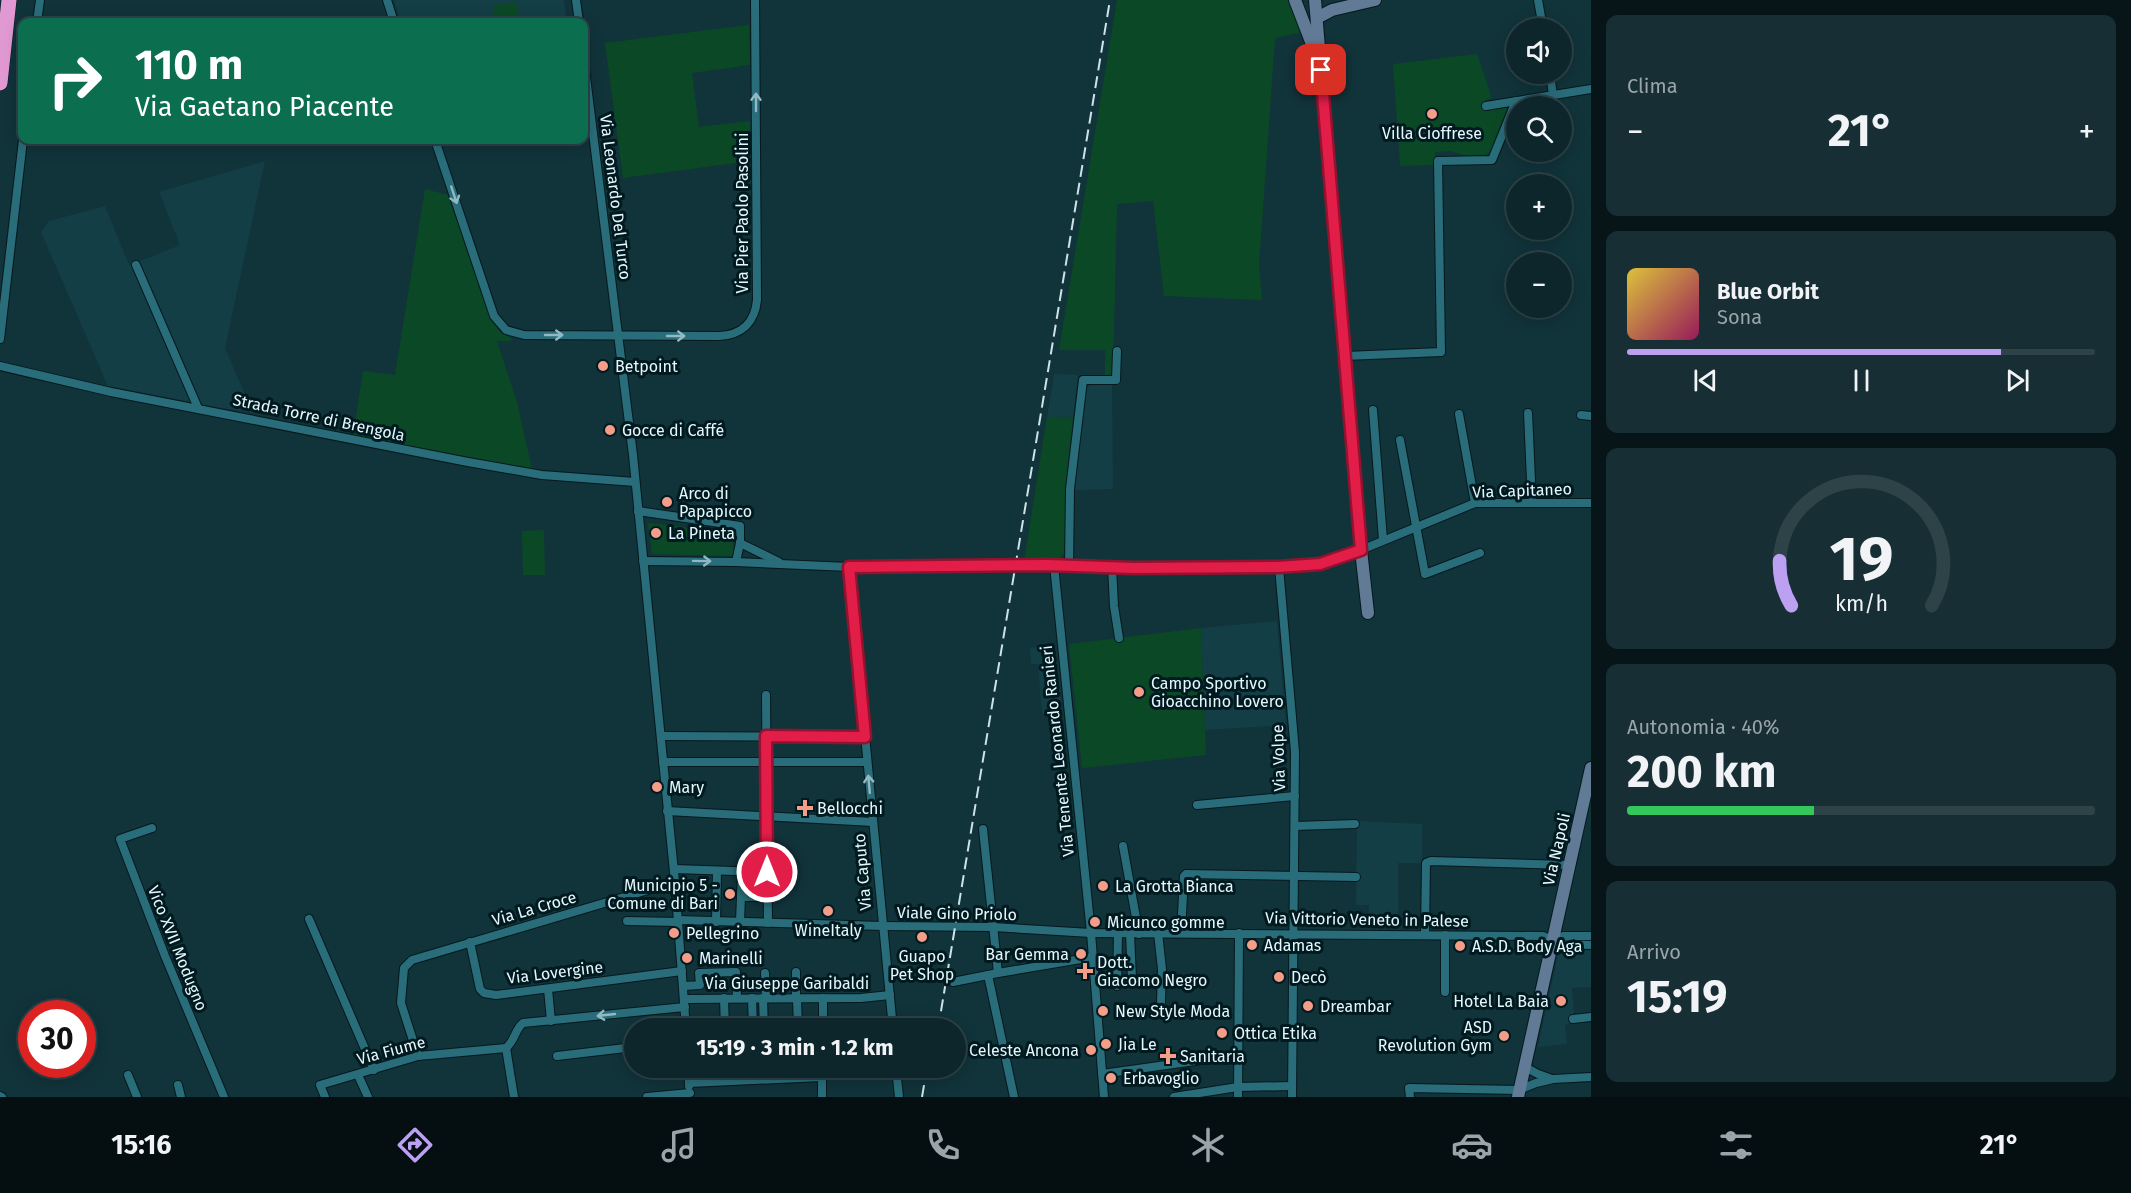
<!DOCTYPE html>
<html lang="it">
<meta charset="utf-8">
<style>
body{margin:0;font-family:"Fira Sans",sans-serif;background:#162e34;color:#f1f3f6;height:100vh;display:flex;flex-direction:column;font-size:22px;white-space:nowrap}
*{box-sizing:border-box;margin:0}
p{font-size:20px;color:#9aa5a9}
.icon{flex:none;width:33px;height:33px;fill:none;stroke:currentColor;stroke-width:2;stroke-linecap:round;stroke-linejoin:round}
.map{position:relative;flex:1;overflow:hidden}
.side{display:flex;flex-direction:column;gap:15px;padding:15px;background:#071518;width:540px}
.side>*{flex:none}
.banner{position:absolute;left:18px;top:18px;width:570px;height:126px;border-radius:12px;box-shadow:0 3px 15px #0003,0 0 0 2px #2d4348;background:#0b6e4f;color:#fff;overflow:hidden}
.fabs{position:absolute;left:1506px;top:18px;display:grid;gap:12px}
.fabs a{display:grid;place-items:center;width:66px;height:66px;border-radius:50%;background:#0d262c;box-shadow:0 3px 15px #0003,0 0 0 2px #2d4348;font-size:30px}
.speed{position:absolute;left:18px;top:1000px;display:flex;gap:12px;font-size:30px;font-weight:700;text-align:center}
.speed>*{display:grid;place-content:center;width:78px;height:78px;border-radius:50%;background:#0d262c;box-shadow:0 3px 15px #0003,0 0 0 2px #2d4348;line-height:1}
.speed .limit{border:9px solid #d22;background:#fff;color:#111}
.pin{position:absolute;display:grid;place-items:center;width:51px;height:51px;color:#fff;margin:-26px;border-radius:12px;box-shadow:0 3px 9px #0006}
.me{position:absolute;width:66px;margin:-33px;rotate:0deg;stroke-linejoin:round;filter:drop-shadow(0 0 4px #0008)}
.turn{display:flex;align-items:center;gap:21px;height:126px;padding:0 18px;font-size:27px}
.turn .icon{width:78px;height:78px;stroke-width:2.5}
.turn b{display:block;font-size:42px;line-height:51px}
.big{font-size:45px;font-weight:700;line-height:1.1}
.side .card{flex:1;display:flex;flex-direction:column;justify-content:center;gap:9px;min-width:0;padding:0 21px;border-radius:12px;background:#162e34}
.side .dial{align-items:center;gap:0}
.dial svg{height:156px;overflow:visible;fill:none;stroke:#2d4348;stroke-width:7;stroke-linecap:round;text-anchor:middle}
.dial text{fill:#f1f3f6;stroke:none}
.song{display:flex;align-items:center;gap:18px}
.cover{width:72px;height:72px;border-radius:9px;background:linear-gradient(135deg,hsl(50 70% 55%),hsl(330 70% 35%))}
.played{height:6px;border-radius:3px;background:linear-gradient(90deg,#bca0f2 80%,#2d4348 80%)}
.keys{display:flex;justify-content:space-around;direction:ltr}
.heat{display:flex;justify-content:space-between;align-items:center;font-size:33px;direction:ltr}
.charge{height:9px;border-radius:4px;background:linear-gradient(90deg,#34c759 40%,#2d4348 0)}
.trip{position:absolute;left:624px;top:1018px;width:342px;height:60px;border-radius:30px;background:#0d262c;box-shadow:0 3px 15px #0003,0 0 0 2px #2d4348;font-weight:700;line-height:60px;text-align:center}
.tab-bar{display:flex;height:96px;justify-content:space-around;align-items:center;background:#050f12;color:#9aa5a9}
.tab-bar .icon{width:42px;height:42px}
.tab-bar .active{color:#bca0f2}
.tab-bar b{font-size:27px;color:#f1f3f6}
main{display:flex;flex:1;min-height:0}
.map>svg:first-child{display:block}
.built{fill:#143e46}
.green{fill:#0b4926}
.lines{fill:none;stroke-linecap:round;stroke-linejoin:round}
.street-casing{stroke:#05191e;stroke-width:10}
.secondary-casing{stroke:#05191e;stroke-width:14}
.highway-casing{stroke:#05191e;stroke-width:16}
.street{stroke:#2a6d7a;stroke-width:8}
.secondary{stroke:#617a95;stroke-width:12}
.highway{stroke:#e199d4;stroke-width:15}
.rail{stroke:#cee3e8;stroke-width:2;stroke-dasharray:12 6;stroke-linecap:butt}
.oneway{stroke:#91b9c2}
.route-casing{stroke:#92132f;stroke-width:15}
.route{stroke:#e11d48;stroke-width:10}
.poi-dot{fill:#f49e8a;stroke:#001a20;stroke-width:2}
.labels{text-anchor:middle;stroke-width:6;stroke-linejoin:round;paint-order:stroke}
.poi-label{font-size:16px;fill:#e5f8fd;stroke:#001a20;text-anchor:start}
.street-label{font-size:16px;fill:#e5f8fd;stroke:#001a20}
</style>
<main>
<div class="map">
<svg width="1591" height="1097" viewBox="0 0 1591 1097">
<rect width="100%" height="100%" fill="#11333a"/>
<g class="built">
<path d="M394 0H564L567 22H401Z"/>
<path d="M265 161 225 348 253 413 198 404 138 262 180 245 159 192Z"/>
<path d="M105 206 129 265 133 264 192 402 108 386 41 232 49 221Z"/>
<path d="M1054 374 1078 375 1073 418 1047 417Z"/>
<path d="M1091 385H1112L1113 489 1075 490 1086 388Z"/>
<path d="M1277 621 1286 725 1205 730 1201 628Z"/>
<path d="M1054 644 1062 711 1042 714 1038 664H1031L1030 648Z"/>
<path d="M1357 821 1422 824V863H1398V928H1367L1369 905H1356Z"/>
<path d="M1559 950H1591V987L1572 988 1574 1013 1568 1020 1569 1024 1565 1025 1567 1044 1538 1047Z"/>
</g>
<g class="green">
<path d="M1117 0H1292L1303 32 1275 38 1259 265 1262 300 1164 296 1153 201 1117 204 1113 371 1110 375H1105V350H1059Z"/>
<path d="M517 2 519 22H491L495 5Z"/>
<path d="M749 25 750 65 692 73 699 127 750 121V161L623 178 605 43Z"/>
<path d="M1477 54 1491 96 1490 99 1485 100 1487 110 1505 107 1507 109 1491 150 1486 155 1469 157 1451 151 1435 152V165L1400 166 1393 64Z"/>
<path d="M425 189 448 195 490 318 500 332 512 339 511 341H497L517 402 532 469 353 436 363 371 395 375Z"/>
<path d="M1047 417 1073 418 1065 492V552L1057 561H1024Z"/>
<path d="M648 523 733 532V556L652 554Z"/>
<path d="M544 530 545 575H523L522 531Z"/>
<path d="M1201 628 1206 755 1082 768 1069 644Z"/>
</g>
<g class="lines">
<g class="street-casing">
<g id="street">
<path d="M387 0 394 22"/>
<path d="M576 0 579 22"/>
<path d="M1538 0 1543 28"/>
<path d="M37 22 40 0"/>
<path d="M584 61 633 455 675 882 686 1029"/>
<path d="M1550 74 1553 95"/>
<path d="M1486 106 1591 89"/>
<path d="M435 140 494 316 506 330 524 335 719 336C742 335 755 322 757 300L755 0"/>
<path d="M136 265 198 408"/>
<path d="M0 339 23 140"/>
<path d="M1345 356 1441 352 1438 161 1492 160 1516 101"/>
<path d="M0 366 111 392 468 462 542 475 635 482"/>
<path d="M1373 410 1383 540"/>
<path d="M1528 413 1532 503"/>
<path d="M1459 414 1475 503"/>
<path d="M1581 415 1591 416"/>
<path d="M1400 440 1425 574 1480 553"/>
<path d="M638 511 740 526V543L736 562"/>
<path d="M740 543 779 562"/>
<path d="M643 561 736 562 849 567 1047 565 1160 569 1299 567 1320 564 1361 550 1475 503H1591"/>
<path d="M1054 565 1091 933 1104 1097"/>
<path d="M849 567 893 1029"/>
<path d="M1069 567 1070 489 1083 380H1116L1117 351"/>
<path d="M1112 567 1114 606 1119 638"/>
<path d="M1279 567 1295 752 1292 1097"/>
<path d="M766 695 768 923"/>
<path d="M661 736 865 737"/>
<path d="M663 762H867"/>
<path d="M1197 805 1295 796"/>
<path d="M667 811 873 822"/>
<path d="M1295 826 1355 824"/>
<path d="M152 828 120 839 165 956 224 1097"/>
<path d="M1123 846 1139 934"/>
<path d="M674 869 767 872"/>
<path d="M741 897H768"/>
<path d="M309 919 374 1070"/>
<path d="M678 920 883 926 993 927 1091 933 1543 936 1563 944 1591 945"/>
<path d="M627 921 678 922"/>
<path d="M716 922 717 871"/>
<path d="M740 922 742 871"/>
<path d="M1158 933 1162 969 1161 1002"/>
<path d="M1181 933 1184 876 1186 874 1356 877"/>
<path d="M1130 934 1132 979"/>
<path d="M1425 935 1426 863 1431 861 1569 865"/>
<path d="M1552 939 1564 936H1591"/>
<path d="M470 942 480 989 484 993 496 995 682 971"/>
<path d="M765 973 766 998"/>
<path d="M998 973 1093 957"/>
<path d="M988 975 1014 1097"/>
<path d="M953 982 998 973 983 829"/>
<path d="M684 986 700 985 699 973 736 972 737 998"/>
<path d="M1117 986 1118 934"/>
<path d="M548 989 551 1021"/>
<path d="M1445 992V935"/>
<path d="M724 998 725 1029"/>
<path d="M752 998 753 1029"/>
<path d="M763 998 764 1029"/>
<path d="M796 998V972"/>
<path d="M797 998 798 1029"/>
<path d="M685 999 861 998 890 995"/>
<path d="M1573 1019 1591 1017"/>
<path d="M823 1029V998"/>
<path d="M506 1048C515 1041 515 1029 523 1023L685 1007"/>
<path d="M506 1048 514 1097"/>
<path d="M418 1056 401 1003 404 968 412 960 675 882"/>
<path d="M557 1056 634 1047"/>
<path d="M1525 1067 1538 1074 1552 1079"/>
<path d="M688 1068 689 1086"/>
<path d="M896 1068 899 1097"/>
<path d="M1102 1074 1238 1055"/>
<path d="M128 1075 137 1097"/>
<path d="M358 1075 368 1097"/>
<path d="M689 1083 822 1077"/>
<path d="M178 1085 181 1097"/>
<path d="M0 1096 2 1097"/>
<path d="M325 1097 320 1085 418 1056 506 1048"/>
<path d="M647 1097 690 1093"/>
<path d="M822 1097V1068"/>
<path d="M1174 1097 1238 1087 1292 1086"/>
<path d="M1238 1097 1239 933"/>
<path d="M1410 1097 1409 1088 1519 1090 1536 1083 1553 1079 1591 1077"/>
</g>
</g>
<g class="secondary-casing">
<g id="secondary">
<path d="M1295 0 1315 52"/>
<path d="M1315 0 1361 550 1368 613"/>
<path d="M1317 18 1332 10 1375 0"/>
<path d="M1518 1097 1591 768"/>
</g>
</g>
<g class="highway-casing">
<path id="highway" d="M0 83 9 0"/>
</g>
<use href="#street" class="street"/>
<use href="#secondary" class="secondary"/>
<use href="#highway" class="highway"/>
<g class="rail">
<path d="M938 1029 1110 0"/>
<path d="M922 1097 927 1068"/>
</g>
</g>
<defs><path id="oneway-shaft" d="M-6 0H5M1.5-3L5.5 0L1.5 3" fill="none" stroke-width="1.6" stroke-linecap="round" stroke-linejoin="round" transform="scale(1.5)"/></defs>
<g class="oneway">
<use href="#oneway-shaft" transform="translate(756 102) rotate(-90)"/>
<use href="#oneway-shaft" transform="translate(454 195) rotate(72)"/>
<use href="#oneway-shaft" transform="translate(554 335)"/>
<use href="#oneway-shaft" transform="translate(676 336)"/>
<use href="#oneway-shaft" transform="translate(702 561) rotate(1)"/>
<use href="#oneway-shaft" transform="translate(869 784) rotate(-95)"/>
<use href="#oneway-shaft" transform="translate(606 1015) rotate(174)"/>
</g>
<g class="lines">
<g class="route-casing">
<path id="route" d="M767 872 766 736 865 737 849 567 1047 565 1133 568 1279 567 1320 564 1361 550 1321 70"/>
</g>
<use href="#route" class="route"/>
</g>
<g class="poi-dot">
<circle cx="1432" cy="114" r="6"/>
<circle cx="603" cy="366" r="6"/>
<circle cx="610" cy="430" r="6"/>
<circle cx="667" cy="502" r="6"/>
<circle cx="656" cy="533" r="6"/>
<circle cx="1139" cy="692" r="6"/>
<circle cx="657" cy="787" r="6"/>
<path d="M802 799h6v6h6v6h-6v6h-6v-6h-6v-6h6z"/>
<circle cx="1103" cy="886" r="6"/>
<circle cx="730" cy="894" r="6"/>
<circle cx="828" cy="911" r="6"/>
<circle cx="1095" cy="922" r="6"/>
<circle cx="674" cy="933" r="6"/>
<circle cx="922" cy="937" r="6"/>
<circle cx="1252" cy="945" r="6"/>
<circle cx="1460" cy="946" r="6"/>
<circle cx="1081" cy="954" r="6"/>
<circle cx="687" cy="958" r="6"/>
<path d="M1082 962h6v6h6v6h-6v6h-6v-6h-6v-6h6z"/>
<circle cx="1279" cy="977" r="6"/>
<circle cx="1561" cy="1001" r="6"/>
<circle cx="1308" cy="1006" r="6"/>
<circle cx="1103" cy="1011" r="6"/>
<circle cx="1222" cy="1033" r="6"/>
<circle cx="1504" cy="1036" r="6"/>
<circle cx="1106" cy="1044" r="6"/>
<circle cx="1091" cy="1050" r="6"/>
<path d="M1165 1047h6v6h6v6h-6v6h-6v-6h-6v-6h6z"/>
<circle cx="1111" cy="1078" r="6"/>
</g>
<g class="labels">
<g class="poi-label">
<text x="1432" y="139" text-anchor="middle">Villa Cioffrese</text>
<text x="615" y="372">Betpoint</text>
<text x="622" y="436">Gocce di Caffé</text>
<text x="679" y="499">Arco di<tspan x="679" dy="18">Papapicco</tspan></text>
<text x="668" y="539">La Pineta</text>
<text x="1151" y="689">Campo Sportivo<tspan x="1151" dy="18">Gioacchino Lovero</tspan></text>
<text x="669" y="793">Mary</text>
<text x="817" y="814">Bellocchi</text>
<text x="718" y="891" text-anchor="end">Municipio 5 -<tspan x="718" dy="18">Comune di Bari</tspan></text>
<text x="1115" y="892">La Grotta Bianca</text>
<text x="1107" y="928">Micunco gomme</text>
<text x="828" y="936" text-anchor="middle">WineItaly</text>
<text x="686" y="939">Pellegrino</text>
<text x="1264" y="951">Adamas</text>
<text x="1472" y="952">A.S.D. Body Aga</text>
<text x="1069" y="960" text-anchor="end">Bar Gemma</text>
<text x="922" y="962" text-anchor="middle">Guapo<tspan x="922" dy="18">Pet Shop</tspan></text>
<text x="699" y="964">Marinelli</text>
<text x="1097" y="968">Dott.<tspan x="1097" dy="18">Giacomo Negro</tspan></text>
<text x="1291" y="983">Decò</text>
<text x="1549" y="1007" text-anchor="end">Hotel La Baia</text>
<text x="1320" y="1012">Dreambar</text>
<text x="1115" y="1017">New Style Moda</text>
<text x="1492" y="1033" text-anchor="end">ASD<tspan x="1492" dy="18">Revolution Gym</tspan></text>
<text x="1234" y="1039">Ottica Etika</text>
<text x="1118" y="1050">Jia Le</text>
<text x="1079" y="1056" text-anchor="end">Celeste Ancona</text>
<text x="1180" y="1062">Sanitaria</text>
<text x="1123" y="1084">Erbavoglio</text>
</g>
<g class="street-label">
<text transform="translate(616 197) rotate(83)" y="6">Via Leonardo Del Turco</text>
<text transform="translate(742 213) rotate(-90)" y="6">Via Pier Paolo Pasolini</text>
<text transform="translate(319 417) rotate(12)" y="6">Strada Torre di Brengola</text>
<text transform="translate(1522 490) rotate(-2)" y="6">Via Capitaneo</text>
<text transform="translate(1057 751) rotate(-96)" y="6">Via Tenente Leonardo Ranieri</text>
<text transform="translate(1278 758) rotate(-92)" y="6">Via Volpe</text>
<text transform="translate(1556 849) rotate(-77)" y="6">Via Napoli</text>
<text transform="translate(862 872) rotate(-95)" y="6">Via Caputo</text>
<text transform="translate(534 908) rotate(-16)" y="6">Via La Croce</text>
<text transform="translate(957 913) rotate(1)" y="6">Viale Gino Priolo</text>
<text transform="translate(1367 919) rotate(1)" y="6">Via Vittorio Veneto in Palese</text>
<text transform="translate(178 948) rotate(68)" y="6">Vico XVII Modugno</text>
<text transform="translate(555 972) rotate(-7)" y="6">Via Lovergine</text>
<text x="787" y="989">Via Giuseppe Garibaldi</text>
<text transform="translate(391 1050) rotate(-15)" y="6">Via Fiume</text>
</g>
</g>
</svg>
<div class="fabs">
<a><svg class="icon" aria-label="sound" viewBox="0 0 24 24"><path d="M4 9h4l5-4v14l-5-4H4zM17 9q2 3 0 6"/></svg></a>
<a><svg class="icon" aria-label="search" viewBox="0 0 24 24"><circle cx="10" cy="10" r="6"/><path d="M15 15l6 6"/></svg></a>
<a>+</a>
<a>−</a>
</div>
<div class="speed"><div class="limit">30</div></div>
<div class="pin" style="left:1321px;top:70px;background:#d93025"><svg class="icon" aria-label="arrive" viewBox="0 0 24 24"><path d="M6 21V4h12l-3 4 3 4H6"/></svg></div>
<svg class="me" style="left:767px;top:872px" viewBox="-20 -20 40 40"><circle r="17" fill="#e11d48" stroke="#fff" stroke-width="3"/><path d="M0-11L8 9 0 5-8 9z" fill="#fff"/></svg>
<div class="trip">15:19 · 3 min · 1.2 km</div>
<div class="banner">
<div class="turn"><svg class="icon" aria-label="right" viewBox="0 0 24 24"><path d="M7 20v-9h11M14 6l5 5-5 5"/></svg><div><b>110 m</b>Via Gaetano Piacente</div></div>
</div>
</div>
<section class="side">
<div class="card"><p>Clima</p>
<div class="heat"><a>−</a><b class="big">21°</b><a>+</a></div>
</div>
<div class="card">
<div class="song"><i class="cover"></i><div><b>Blue Orbit</b><p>Sona</p></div></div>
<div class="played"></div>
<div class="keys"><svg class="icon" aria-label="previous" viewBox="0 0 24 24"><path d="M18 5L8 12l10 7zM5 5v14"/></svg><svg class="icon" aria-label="pause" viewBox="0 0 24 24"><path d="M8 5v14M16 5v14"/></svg><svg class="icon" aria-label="next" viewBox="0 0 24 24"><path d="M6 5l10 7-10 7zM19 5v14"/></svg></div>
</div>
<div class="card dial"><svg viewBox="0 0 100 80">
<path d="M14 69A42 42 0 1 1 86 69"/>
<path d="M14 69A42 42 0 0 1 8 46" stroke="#bca0f2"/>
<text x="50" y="56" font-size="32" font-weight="700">19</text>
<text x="50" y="72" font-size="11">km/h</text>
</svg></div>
<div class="card"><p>Autonomia · 40%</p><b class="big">200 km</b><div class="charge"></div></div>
<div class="card"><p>Arrivo</p><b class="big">15:19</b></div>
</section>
</main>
<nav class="tab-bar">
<b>15:16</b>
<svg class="icon active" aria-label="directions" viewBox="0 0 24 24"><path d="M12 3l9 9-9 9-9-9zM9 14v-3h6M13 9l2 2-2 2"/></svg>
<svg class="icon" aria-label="music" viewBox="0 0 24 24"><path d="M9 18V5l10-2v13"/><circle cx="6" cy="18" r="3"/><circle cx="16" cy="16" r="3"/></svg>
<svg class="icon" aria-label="phone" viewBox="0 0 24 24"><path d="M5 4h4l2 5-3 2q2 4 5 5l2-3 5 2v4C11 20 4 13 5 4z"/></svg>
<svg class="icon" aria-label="climate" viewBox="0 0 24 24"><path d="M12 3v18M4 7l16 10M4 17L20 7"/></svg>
<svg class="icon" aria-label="car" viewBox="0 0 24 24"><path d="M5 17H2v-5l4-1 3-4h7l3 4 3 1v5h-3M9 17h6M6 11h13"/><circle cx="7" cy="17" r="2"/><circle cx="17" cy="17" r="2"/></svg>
<svg class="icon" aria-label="filters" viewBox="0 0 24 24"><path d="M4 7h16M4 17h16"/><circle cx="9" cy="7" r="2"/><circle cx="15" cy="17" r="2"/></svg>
<b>21°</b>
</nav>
